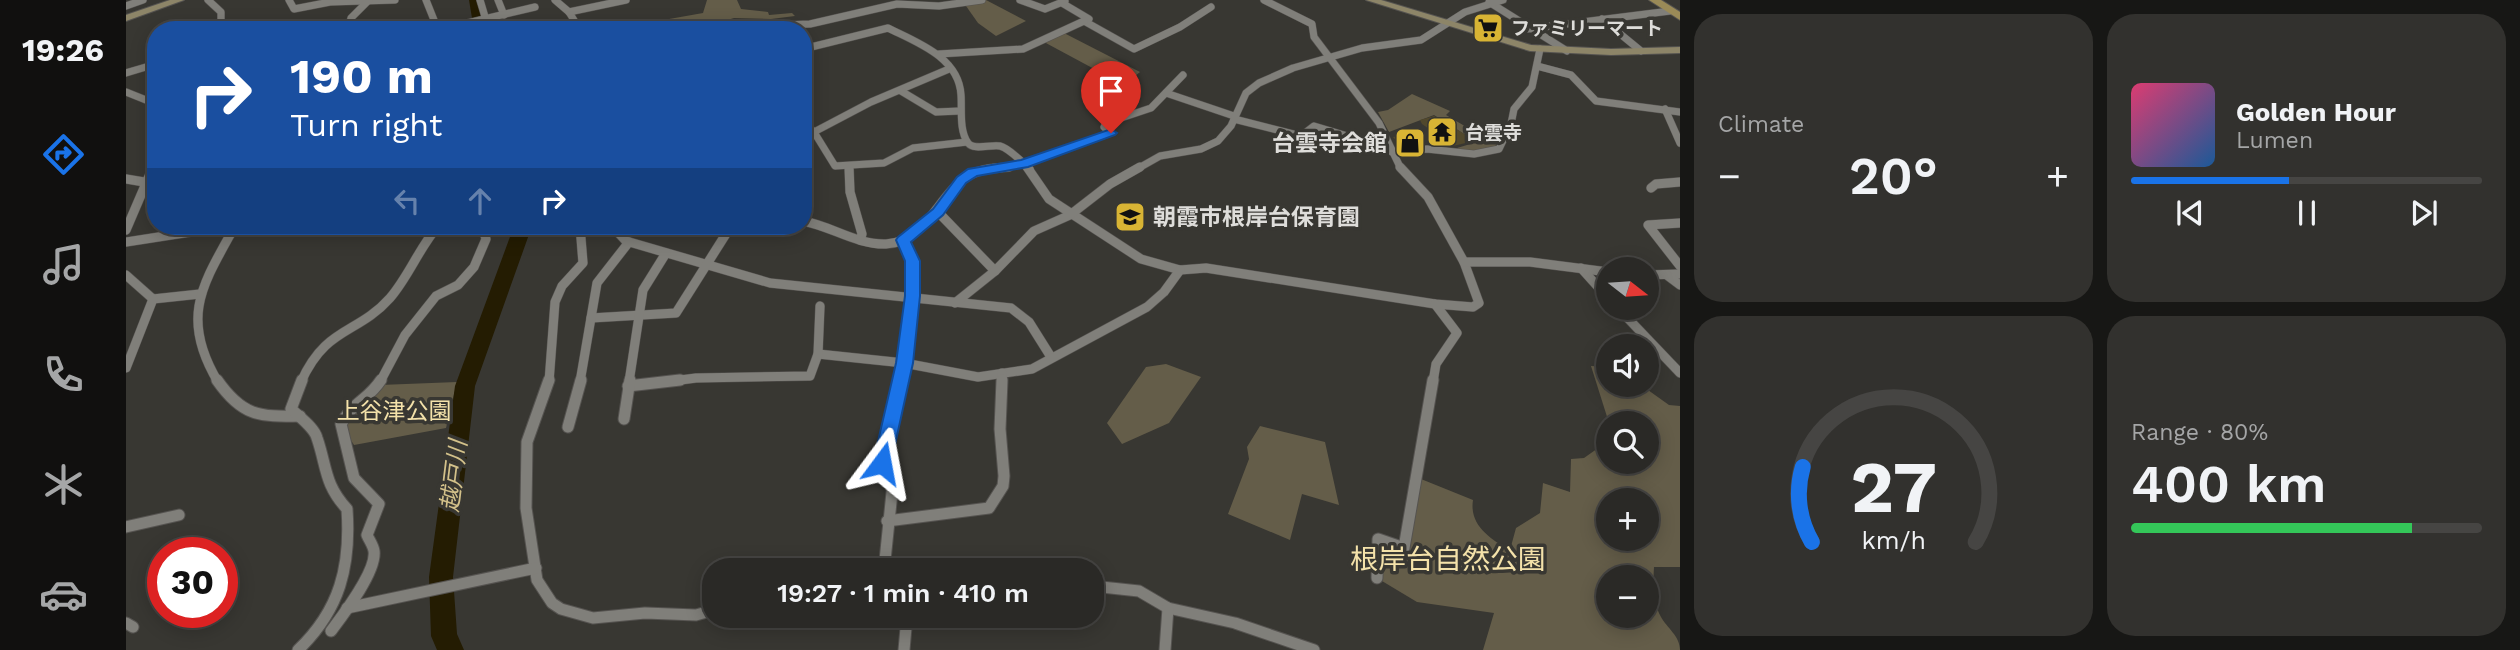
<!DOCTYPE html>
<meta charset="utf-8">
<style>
body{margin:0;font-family:"Work Sans","Noto Sans JP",sans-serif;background:#32312e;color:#f1f3f6;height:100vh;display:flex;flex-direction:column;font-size:26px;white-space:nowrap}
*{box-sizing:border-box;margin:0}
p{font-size:23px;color:#a5a6a7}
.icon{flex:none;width:38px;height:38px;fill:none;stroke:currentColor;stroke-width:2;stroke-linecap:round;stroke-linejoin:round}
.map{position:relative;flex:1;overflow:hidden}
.drawer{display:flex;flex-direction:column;gap:14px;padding:14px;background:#171715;width:840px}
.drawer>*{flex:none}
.banner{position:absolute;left:21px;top:21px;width:665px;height:214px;border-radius:28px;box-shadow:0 4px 18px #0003,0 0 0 2px #464543;background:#1a4fa0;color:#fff;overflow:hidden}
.needle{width:46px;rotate:107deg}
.controls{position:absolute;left:1470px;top:257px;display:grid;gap:14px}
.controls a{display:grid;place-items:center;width:63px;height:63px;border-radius:50%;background:#2a2926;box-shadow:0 4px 18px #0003,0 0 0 2px #464543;font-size:35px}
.speed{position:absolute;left:21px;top:537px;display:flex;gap:14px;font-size:35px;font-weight:700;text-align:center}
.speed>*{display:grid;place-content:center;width:91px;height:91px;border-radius:50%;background:#2a2926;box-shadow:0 4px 18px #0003,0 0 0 2px #464543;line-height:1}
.speed .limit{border:10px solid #d22;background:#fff;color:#111}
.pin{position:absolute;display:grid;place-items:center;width:60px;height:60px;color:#fff;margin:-72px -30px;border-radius:50% 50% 50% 0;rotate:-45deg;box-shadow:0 0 7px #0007}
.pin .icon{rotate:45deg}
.me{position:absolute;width:77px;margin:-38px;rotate:13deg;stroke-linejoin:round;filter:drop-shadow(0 0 5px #0008)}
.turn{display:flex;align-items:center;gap:24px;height:147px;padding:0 28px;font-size:32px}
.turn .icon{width:91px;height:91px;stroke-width:2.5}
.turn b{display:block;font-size:49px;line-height:60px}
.lanes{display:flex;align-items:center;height:66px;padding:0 28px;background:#0003;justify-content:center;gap:35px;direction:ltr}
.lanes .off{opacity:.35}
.big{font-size:52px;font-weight:600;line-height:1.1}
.drawer .tile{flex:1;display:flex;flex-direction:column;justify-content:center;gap:10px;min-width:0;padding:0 24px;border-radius:28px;background:#32312e}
.drawer .dial{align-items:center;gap:0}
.dial svg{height:182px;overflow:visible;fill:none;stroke:#464543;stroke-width:7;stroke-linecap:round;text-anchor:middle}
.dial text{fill:#f1f3f6;stroke:none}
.song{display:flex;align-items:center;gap:21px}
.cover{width:84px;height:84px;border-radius:10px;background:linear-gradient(135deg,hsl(340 70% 55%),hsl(210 70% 35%))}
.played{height:7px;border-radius:4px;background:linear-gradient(90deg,#1a73e8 45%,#464543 45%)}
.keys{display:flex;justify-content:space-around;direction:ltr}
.heat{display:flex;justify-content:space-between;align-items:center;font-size:38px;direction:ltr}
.charge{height:10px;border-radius:5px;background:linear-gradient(90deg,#34c759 80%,#464543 0)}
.drawer .tiles{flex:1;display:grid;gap:14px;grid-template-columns:repeat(2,1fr)}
.trip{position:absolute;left:576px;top:558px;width:402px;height:70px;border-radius:28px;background:#2a2926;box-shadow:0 4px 18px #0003,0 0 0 2px #464543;font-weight:600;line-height:70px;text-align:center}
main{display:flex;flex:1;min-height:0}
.dock{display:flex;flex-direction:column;width:126px;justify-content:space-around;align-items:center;background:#11100f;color:#a5a6a7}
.dock .icon{width:49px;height:49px}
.dock .current{color:#1a73e8}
.dock b{font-size:32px;color:#f1f3f6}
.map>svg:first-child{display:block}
.green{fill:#645d49;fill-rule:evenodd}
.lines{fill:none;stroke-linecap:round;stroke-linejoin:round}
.river{fill:#241c02;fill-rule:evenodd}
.building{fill:#51482c}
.street-far2-casing{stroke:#555350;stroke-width:8}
.street-far1-casing{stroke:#555350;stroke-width:10}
.street-casing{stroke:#555350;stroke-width:13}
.secondary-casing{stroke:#555350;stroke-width:2}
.primary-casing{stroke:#555350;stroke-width:2}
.street-far2{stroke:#807f7a;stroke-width:7}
.street-far1{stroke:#807f7a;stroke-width:9}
.street{stroke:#807f7a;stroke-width:11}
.secondary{fill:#8d8568;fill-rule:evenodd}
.primary{fill:#9a8a57;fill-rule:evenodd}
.route{fill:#1a73e8;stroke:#114b97;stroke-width:2}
.labels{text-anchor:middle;stroke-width:7;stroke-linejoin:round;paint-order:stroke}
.far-poi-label{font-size:19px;font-weight:bold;fill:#deddda;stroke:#383732;text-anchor:start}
.poi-label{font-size:23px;font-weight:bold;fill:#deddda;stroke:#383732;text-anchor:end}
.park-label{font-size:23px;fill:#f4e2aa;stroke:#383732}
.water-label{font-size:24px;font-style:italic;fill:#d3c18a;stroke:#383732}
.near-park-label{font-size:28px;fill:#f4e2aa;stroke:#383732}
</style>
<main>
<nav class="dock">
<b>19:26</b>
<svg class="icon current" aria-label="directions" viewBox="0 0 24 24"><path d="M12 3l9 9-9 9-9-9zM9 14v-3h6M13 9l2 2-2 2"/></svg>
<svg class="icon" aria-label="music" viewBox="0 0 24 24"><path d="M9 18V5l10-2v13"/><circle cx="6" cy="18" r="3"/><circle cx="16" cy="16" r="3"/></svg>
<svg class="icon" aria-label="phone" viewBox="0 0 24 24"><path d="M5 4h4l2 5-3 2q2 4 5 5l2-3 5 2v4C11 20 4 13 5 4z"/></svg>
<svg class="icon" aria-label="climate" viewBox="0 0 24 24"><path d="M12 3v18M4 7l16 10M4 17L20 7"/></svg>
<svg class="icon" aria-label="car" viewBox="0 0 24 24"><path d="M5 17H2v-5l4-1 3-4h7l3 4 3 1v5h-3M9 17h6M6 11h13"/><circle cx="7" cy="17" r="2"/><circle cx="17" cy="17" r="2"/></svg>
</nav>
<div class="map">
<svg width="1554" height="650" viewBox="0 0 1554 650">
<rect width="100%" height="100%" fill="#383732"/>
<g class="green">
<path d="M581 0H611L615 9 642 12 643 15 666 13 669 16 645 19 608 18 569 30H481L577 13Z"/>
<path d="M860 0 900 21 870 36 852 23 840 6Z"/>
<path d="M936 32 1014 72 998 85 918 42Z"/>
<path d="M1286 94 1324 111 1320 115 1371 145 1358 151H1333L1331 148 1351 142 1308 115 1263 132 1252 112 1262 110Z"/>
<path d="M1040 364 1075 377 1043 423 996 444 981 423 1020 367Z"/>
<path d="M1465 366 1482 367V385H1515L1543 405 1554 406V567H1528C1527 583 1527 603 1535 617 1541 628 1554 636 1554 650H1357L1368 613 1291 602 1251 578 1252 539 1277 548 1290 477 1347 500C1343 525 1364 539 1384 550L1390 528 1414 513 1417 483 1444 492 1445 459 1458 458 1482 441V462H1521V424L1483 423ZM1482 500H1521V539H1482ZM1482 578H1521V616H1482Z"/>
<path d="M331 382 320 428 228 445 217 428 229 406 254 385Z"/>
<path d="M1134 426 1199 442 1213 505 1176 494 1164 540 1102 514 1123 459 1121 447Z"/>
</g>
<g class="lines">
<g class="river">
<path d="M343 0H355L362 30H348Z"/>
<path d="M388 226H406L349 386 327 577 331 634 338 650H311L305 636 303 577 329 386Z"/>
</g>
</g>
<g class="building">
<path d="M1308 116 1335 132 1348 141 1327 146 1296 124 1294 120Z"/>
<path d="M1287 133 1296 143 1274 145 1267 137Z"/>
</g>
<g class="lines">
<g class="street-far2-casing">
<g id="street-far2">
<path d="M82 0 95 12V30"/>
<path d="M163 0 168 9 204 2 269 0"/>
<path d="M300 0 312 30"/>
<path d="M354 0 363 30"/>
<path d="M372 0 378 15"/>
<path d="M429 0 443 12 454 30"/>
<path d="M894 0 919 9 939 1"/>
<path d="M1138 0 1186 24 1188 37 1253 123 1275 169"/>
<path d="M1363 2 1441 51"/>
<path d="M936 3 963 19 958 21 1008 49 1054 27 1085 7"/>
<path d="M0 6 17 0"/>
<path d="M443 12 500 0"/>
<path d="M1476 19 1515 51"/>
<path d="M605 27 684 24 771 4 813 6 856 0"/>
<path d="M1401 29 1544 11"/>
<path d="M133 30 145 26 152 30"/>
<path d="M222 30 225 18 243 0"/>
<path d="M312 30 409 7"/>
<path d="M677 49 762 28C790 42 833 57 835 95 836 109 833 131 842 143 848 151 865 144 874 146 883 148 896 162 904 169"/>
<path d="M813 54 897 49 958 21"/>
<path d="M1411 66 1445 75 1470 101 1554 112"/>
<path d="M823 69 745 102 688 132 709 166 758 163 787 148 841 142"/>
<path d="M0 73 30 64"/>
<path d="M775 91 810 112 834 111"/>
<path d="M0 92 30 104"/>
<path d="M1040 93 1108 116"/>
<path d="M1539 109 1554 143"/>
<path d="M1108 119 1175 136 1188 126 1265 149"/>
<path d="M677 121 688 132"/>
<path d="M1266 152 1301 149 1348 154 1373 149 1385 124 1388 109 1406 87 1414 49"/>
<path d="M723 166V169"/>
<path d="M26 169 30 160"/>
<path d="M864 169 898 164 984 133 978 127 980 123 1025 108 1057 75"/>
<path d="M1011 169 1034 156 1075 149 1092 141 1105 126 1120 93 1133 83 1167 68 1236 48 1295 40 1339 12 1377 0"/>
</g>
</g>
<g class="street-far1-casing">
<g id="street-far1">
<path d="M723 167 724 192 736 234 734 240"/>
<path d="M901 167 923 199 1015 259 1054 270 1080 268 1309 304 1347 307 1353 303 1338 262 1302 197 1274 167"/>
<path d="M0 179 18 182"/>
<path d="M1525 188 1530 184 1554 182"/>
<path d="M812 212 869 271"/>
<path d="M677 221C705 226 731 245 760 244 803 242 812 191 846 174 857 168 871 168 883 167"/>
<path d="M1554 223 1522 225 1554 266"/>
<path d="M486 226 500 241 644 283 885 308 903 322 925 357"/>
<path d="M0 230 27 167"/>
<path d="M0 242 103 226"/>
<path d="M1338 262H1404L1482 272"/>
<path d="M1455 268 1482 298"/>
<path d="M0 275 27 299 74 294"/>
<path d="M1521 275 1554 274"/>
<path d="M1542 276 1554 285"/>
<path d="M829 303 869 271 908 231 944 215 984 184 1014 167"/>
<path d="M1492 308 1554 373"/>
<path d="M465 318 550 313 605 226"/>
<path d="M692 354 778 363 852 377 906 369 1021 307 1038 292 1054 270"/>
<path d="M0 368 27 299"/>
<path d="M92 382C53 317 77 284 109 226"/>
<path d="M175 382C200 326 231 335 264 298 283 276 293 248 312 226"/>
<path d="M254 382 279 335 310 296 332 285 348 267 360 239 356 226"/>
<path d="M423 382 429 302 436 286 457 263 454 226"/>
<path d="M454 382 471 283 503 242"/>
<path d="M503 382 517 290 540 253"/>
<path d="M539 382 570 378 684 376 692 354 694 306"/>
<path d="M774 382 786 296 787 261 777 240"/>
<path d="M876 382V373"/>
<path d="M1307 382 1310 364 1331 333 1309 304"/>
</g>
</g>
<g class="street-casing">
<g id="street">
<path d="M91 380C116 416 133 417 174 416"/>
<path d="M423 380 401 442 400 508 411 580 426 603 435 609 467 618 519 613 570 615 588 610"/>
<path d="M502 386 554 380"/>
<path d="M498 419 504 380"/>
<path d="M442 427 455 380"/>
<path d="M761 521 863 508 877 486 878 476 874 429 876 380"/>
<path d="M0 527 53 515"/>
<path d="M758 570 768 473 756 463 774 380"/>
<path d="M1251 578 1252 539 1278 548 1307 380"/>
<path d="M966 586 1013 591 1042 608 1109 623 1188 650"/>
<path d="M221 608 410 568"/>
<path d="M660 616H674"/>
<path d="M0 623 7 627"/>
<path d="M205 631C217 615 251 571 248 551 247 545 243 540 241 535L253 504 228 478 215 424C227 402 242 400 255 380"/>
<path d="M172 650C214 610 225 566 221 509 198 484 201 467 191 438 188 427 173 417 165 409L176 380"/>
<path d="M778 650 781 616"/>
<path d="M1039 650 1042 608"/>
</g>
</g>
<g class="secondary-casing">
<g id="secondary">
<path d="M44 0H58L0 21V15Z"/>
<path d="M1240 0H1255L1405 45 1485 49 1554 47V53L1485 55 1404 51Z"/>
</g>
</g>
<g class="primary-casing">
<path id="primary" d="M1523 0H1535L1554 12V20Z"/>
</g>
<use href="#street-far2" class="street-far2"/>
<use href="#street-far1" class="street-far1"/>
<use href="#street" class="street"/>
<use href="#secondary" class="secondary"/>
<use href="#primary" class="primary"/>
</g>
<path class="route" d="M985 129 991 133 989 135 902 167 851 176 840 183 817 215 785 242 794 261V296L787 363 765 463 763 468H750L747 463 770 363 779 296V261L770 240 772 237 807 209 831 177 842 169 895 160Z"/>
<defs>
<g id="supermarket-square" transform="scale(1.575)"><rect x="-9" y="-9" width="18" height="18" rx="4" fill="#d8b434" stroke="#383732"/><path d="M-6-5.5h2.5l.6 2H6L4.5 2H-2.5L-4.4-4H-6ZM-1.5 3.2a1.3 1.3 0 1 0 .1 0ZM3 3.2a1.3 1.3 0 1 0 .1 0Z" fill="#111"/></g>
<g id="temple-square" transform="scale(1.575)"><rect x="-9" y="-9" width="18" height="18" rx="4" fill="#d8b434" stroke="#383732"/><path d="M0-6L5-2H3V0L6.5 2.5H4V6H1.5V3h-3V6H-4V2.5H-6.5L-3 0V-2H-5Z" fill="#111"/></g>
<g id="shop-square" transform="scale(1.575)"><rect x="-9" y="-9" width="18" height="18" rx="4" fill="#d8b434" stroke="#383732"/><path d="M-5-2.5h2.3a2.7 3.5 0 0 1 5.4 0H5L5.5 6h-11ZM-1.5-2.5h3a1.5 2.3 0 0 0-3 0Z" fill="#111"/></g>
<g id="school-square" transform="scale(1.575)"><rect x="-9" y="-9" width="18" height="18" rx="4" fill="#d8b434" stroke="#383732"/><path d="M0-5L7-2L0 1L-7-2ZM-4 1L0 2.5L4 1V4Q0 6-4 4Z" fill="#111"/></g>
</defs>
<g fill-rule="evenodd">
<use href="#supermarket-square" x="1362" y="28"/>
<use href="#temple-square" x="1316" y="132"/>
<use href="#shop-square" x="1284" y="143"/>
<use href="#school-square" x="1004" y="217"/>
</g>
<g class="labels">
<g class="far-poi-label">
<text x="1385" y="35">ファミリーマート</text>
<text x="1339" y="139">台雲寺</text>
</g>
<g class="poi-label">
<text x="1261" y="151">台雲寺会館</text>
<text x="1027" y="225" text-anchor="start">朝霞市根岸台保育園</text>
</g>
<g class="park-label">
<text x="268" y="419">上谷津公園</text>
</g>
<g class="water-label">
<text transform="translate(328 476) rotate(-83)" y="8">越戸川</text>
</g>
<g class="near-park-label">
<text x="1322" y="569">根岸台自然公園</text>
</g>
</g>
</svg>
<div class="controls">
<a><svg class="needle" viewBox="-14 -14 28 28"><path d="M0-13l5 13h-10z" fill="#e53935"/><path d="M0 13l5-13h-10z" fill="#a5a6a7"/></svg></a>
<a><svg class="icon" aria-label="sound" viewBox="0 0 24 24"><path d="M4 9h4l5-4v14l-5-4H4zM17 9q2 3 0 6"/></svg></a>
<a><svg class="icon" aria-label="search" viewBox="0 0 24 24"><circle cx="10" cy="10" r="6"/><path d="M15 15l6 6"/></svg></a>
<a>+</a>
<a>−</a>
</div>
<div class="speed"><div class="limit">30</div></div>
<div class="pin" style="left:985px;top:133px;background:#d93025"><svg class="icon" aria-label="arrive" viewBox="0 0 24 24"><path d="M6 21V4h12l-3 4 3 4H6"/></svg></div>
<svg class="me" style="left:756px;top:463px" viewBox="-20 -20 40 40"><path d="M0-17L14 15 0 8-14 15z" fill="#1a73e8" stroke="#fff" stroke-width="4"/></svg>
<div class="trip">19:27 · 1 min · 410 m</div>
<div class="banner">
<div class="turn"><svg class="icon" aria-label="right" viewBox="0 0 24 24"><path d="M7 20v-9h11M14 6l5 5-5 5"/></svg><div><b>190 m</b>Turn right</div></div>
<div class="lanes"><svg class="icon off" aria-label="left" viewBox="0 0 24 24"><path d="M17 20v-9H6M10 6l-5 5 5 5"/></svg><svg class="icon off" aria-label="ahead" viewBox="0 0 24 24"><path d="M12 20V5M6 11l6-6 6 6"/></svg><svg class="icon" aria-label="right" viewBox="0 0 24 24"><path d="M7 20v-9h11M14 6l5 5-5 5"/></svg></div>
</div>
</div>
<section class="drawer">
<div class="tiles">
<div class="tile"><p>Climate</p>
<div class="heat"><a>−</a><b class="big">20°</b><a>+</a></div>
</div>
<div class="tile">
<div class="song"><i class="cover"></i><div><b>Golden Hour</b><p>Lumen</p></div></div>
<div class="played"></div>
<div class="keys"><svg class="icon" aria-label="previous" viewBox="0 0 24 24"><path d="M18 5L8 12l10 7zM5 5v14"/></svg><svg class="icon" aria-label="pause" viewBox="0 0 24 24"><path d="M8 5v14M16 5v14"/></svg><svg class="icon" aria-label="next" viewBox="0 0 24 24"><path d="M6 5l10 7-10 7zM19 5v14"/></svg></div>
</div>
<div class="tile dial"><svg viewBox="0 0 100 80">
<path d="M14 69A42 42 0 1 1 86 69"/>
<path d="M14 69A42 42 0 0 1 10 36" stroke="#1a73e8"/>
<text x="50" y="56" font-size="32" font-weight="700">27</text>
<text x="50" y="72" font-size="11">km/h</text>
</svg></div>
<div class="tile"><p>Range · 80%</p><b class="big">400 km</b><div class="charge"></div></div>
</div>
</section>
</main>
